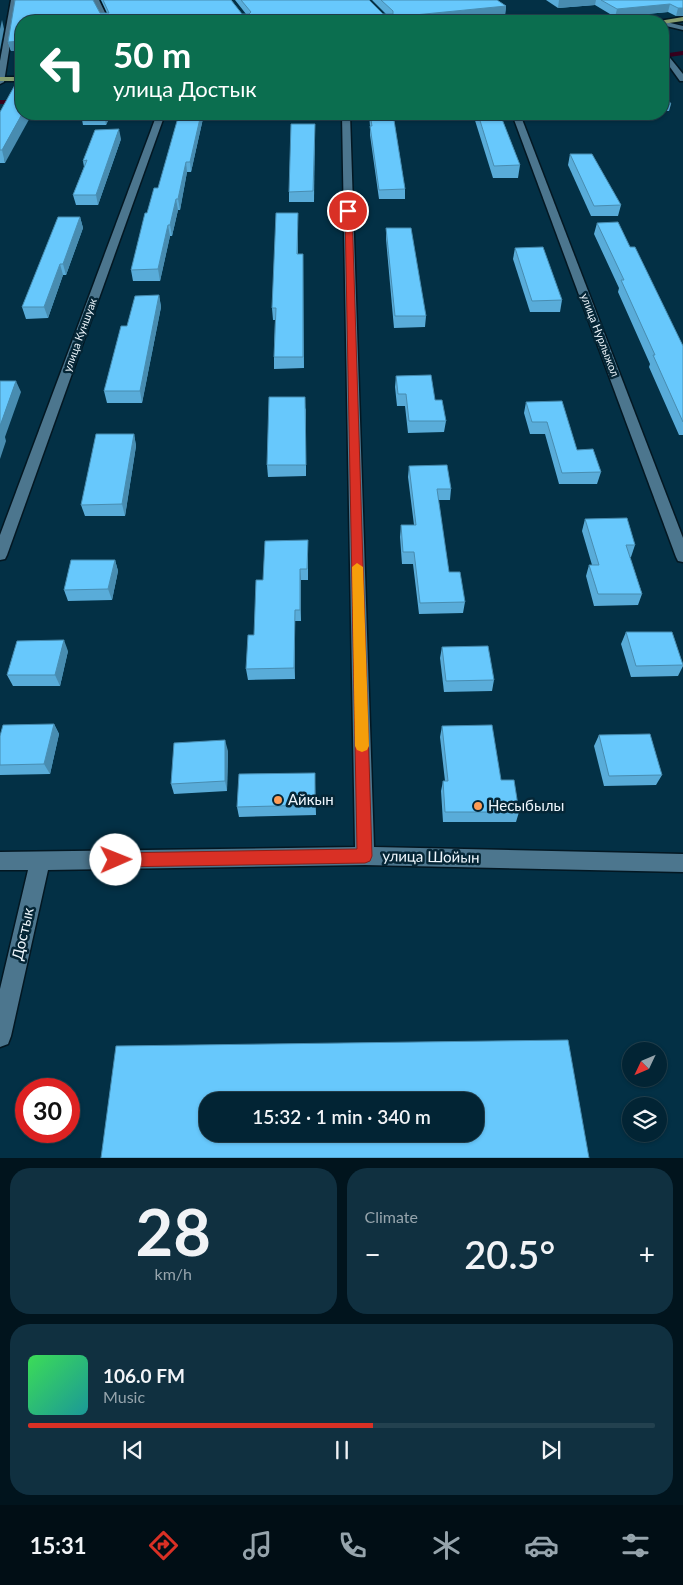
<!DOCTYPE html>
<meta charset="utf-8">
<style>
body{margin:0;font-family:Lato,sans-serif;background:#103040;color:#f1f3f6;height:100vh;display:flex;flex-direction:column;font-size:19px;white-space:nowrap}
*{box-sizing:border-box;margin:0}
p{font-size:16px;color:#96a4ac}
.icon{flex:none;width:28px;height:28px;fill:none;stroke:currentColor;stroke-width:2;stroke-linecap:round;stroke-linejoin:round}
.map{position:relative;height:1158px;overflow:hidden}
.details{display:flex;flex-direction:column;gap:10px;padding:10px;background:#01141d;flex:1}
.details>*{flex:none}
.top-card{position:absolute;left:15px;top:15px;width:654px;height:105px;border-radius:20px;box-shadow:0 1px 4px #0004,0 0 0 1px #23414f;background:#0b6e4f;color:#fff;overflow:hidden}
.needle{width:32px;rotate:226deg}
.fabs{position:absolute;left:622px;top:1042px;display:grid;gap:10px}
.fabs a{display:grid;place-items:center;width:45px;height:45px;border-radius:50%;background:#022434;box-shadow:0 1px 4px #0004,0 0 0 1px #23414f;font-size:25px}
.speed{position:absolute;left:15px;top:1078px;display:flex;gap:10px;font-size:25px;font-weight:700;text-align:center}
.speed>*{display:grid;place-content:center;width:65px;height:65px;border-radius:50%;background:#022434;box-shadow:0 1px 4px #0004,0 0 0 1px #23414f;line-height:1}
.speed .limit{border:8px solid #d22;background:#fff;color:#111}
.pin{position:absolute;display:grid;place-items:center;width:42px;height:42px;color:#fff;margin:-21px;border:2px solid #fff;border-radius:50%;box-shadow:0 1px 5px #0007}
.me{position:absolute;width:55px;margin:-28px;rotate:89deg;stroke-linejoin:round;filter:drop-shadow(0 0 4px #0008)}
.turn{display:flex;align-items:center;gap:18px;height:105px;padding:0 15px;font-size:22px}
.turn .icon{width:65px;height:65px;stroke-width:2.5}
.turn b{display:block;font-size:35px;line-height:42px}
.big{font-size:38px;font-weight:600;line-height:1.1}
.details .widget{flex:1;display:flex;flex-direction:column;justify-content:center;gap:8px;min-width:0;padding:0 18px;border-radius:20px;background:#103040}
.details .dial{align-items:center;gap:0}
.dial b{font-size:65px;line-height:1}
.song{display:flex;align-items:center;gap:15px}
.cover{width:60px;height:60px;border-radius:8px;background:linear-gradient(135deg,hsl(130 70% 55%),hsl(180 70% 35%))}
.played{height:5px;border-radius:2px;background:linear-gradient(90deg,#d93025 55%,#23414f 55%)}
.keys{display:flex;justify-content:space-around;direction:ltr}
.heat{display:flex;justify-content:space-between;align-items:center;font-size:28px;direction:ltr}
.details .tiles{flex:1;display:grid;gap:10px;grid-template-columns:1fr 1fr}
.widget:last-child{grid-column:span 2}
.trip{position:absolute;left:199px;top:1092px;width:285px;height:50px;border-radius:20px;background:#022434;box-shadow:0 1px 4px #0004,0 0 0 1px #23414f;font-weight:600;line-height:50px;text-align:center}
.tab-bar{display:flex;height:80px;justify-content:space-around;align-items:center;background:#010e15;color:#96a4ac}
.tab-bar .icon{width:35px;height:35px}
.tab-bar .active{color:#d93025}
.tab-bar b{font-size:22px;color:#f1f3f6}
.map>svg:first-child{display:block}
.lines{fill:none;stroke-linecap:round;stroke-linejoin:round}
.stream{stroke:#36011d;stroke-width:4}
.minor-casing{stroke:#031722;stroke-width:3}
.major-casing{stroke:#031722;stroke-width:3}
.minor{fill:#4c768e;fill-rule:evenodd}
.major{fill:#869d6e;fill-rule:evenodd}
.wall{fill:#59acd9}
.shaded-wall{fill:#488cb0}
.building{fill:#67c8fc;stroke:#488cb0;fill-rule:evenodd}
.route{fill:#d93025;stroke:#8d1f18}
.slow{fill:#f59e0b}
.poi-dot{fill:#fd9c56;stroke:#052636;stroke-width:2}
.labels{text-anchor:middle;stroke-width:5;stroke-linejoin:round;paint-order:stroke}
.far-street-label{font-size:11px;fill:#eef6fc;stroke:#052636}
.near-poi-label{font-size:15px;fill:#eef6fc;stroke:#052636;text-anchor:start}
.near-street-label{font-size:15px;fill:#eef6fc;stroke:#052636}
</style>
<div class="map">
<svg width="683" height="1158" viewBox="0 0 683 1158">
<rect width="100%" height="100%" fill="#033045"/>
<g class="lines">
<g class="stream">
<path d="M662 56 683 53"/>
<path d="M0 102H21"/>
</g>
<g class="minor-casing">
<g id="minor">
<path d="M11 0H17L4 82 0 84V61Z"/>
<path d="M93 0H99L109 21H103Z"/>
<path d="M661 21H662L683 26V30L662 25Z"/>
<path d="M662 48 683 74V81H680L662 56Z"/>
<path d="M157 114H165L7 555 5 559 0 560V535Z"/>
<path d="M342 114H350L374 847 683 854V872L365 865 48 870 11 1036 8 1044 0 1047V989L28 870H0V852L355 847Z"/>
<path d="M512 114H520L683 538V562L678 561 676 557Z"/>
</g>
</g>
<g class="major-casing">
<g id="major">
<path d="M683 17V21L662 24V21H659Z"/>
<rect x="0" y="77" width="21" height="4"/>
</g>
</g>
<use href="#minor" class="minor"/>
<use href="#major" class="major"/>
</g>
<g class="wall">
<path d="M15 0H93L100 13H107L101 0H231L242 14H246L235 0H369L383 14H386L372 0H497L506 6 505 15 440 21H21V50L11 51 8 42Z"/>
<path d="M546 0H683V16H676L668 12 615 17 595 5 558 8Z"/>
<path d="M662 92 671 104 669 111H662Z"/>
<path d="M0 112 5 163H0Z"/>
<path d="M81 114H111L106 125H83Z"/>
<path d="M204 114 191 172H187L180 210H178L172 236H170L160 281H133L131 270 147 213 158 188Z"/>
<rect x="298" y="114" width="23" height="5"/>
<path d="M369 114H393L405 189V199H379L370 135V126Z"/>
<path d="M473 114H500L520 165 518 178H493Z"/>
<path d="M315 124 314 202H289V192Z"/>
<path d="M121 139 98 205H76L73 195 84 167 83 161Z"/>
<path d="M570 154 621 205 618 216H591L568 165Z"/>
<path d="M80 217 83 228 66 275H63L48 318 26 319 22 307Z"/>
<path d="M597 223 630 247 683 346V435H679L649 367 650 364 618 292 619 288 594 234Z"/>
<path d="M298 224V254H303L304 368 274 369V357L275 320H273L272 308Z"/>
<path d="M386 228 426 316 425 327 394 328 386 239Z"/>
<path d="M515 248 562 300 560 312H530L513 259Z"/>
<path d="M159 295 161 307 142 403H107L104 391 127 326Z"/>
<path d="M396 376 435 400 446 421 444 432 408 433 405 406H397L395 387Z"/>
<path d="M526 402 601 472 597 484H559L545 434H530L524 413Z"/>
<path d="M306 408V476L268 477 267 465Z"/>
<path d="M134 434 136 446 125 516H85L81 505Z"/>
<path d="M409 466 451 489 450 500H438L449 572 465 602 463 613 419 614 413 564H402L400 537 401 525H414L408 477Z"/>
<path d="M585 519 635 545 631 557H630L642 594 638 605 594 606 586 576 589 565H592L582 531Z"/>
<path d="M308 540V580H301V621H295V679L248 680 246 669 254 635 263 580Z"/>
<path d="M115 560 118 571 112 600 68 601 64 590Z"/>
<path d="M626 632 683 664V666L678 676 631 677 621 644Z"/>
<path d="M442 647 494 680 492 691 444 692 440 658Z"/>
<path d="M68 651 60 686H13L7 675Z"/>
<path d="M54 724 59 734 50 774 0 775V736Z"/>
<path d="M442 726 501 780 519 812 516 822H443L441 791 443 781H445L440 737Z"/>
<path d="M599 735 662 775 656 785 604 786 594 746Z"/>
<path d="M228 751 227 791 174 794 171 784Z"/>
<path d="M315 783 316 815 239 817 237 807Z"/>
</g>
<g class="shaded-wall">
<path d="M559 0H596L595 5 558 8Z"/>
<path d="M670 4 668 12 615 17 617 9Z"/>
<path d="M506 6 505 15 440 21H384V18Z"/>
<path d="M678 8H683V16H676Z"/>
<path d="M2 20 4 29 0 50V29Z"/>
<path d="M21 41V50L11 51 8 42Z"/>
<path d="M22 114H32L5 163 2 150Z"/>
<path d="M104 114H111L106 125Z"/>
<path d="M201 114H204L191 172 190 162Z"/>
<path d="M119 129 121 139 98 205 96 195Z"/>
<path d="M186 162 187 172 180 210 178 199Z"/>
<path d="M176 199 178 210 172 236 170 225Z"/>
<path d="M80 217 83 228 66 275 63 264Z"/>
<path d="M168 225 170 236 160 281 158 269Z"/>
<path d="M60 264 63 275 48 318 44 307Z"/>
<path d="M159 295 161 307 142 403 140 391Z"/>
<path d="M16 381 21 392 5 437 6 441 0 459V426Z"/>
<path d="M134 434 136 446 125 516 122 504Z"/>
<path d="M115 560 118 571 112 600 108 589Z"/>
<path d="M300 569 301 580V621L300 610Z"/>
<path d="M295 610V679L294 668Z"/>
<path d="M64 640 68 651 60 686 55 675Z"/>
<path d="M54 724 59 734 50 774 44 764Z"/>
<path d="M225 740 228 751 227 791 225 781Z"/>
</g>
<g class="building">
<path d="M15 0H93L100 13H109L103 0H231L242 14H249L251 12 241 0H369L383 14H393V11L381 0H497L506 6 384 18 388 21H21V41L8 42Z"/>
<path d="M601 0H683V8H678L670 4 617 9Z"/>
<path d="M21 74V114H22L2 150H0V112Z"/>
<path d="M662 92 671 104H662Z"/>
<path d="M179 114H201L190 162H186L178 199H176L170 225H168L158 269 131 270 145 213H147L154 188H158Z"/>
<path d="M370 114H393L405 189 379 190 370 126H372Z"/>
<path d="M478 114H500L520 165 494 166Z"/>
<path d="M291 124H315L313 191 289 192Z"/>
<path d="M119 129 96 195H73L87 160 83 161 95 130Z"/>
<path d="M570 154H592L621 205 594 206Z"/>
<path d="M276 213H298L297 254H303V357H274L276 308H272Z"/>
<path d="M58 217H80L63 264H60L44 307H22Z"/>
<path d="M618 222 630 247H635L683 346V422L653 355H655L621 280H624L597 223Z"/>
<path d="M386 228H411L426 316H395Z"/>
<path d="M543 247 562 300 532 301 515 248Z"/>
<path d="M159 295 140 391H104L121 326H127L135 296Z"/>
<path d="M431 375 435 400H442L446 421H409L406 394H398L396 376Z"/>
<path d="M0 381H16L0 426Z"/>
<path d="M269 397H305L306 465H267Z"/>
<path d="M562 401 577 450 593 449 601 472 562 473 547 422H532L526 402Z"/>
<path d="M96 434H134L122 504 81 505Z"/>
<path d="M447 465 451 489H437L449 572H460L465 602 420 603 414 552H403L401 525H416L409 466Z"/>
<path d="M627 518 635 545H626L642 594H598L589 565H599L585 519Z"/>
<path d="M308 540 307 569H300V610H295L294 668 246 669 248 635H254L256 580H263L265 541Z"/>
<path d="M71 560H115L108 589 64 590Z"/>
<path d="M626 632H672L683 665 636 666Z"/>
<path d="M64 640 55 675H7L17 641Z"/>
<path d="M488 646 494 680 446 681 442 647Z"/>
<path d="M54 724 44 764 0 765V736L3 725Z"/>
<path d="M492 725 501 780H514L519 812H445L443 781H448L442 726Z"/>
<path d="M650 734 662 775 609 776 599 735Z"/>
<path d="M225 740V781L171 784 174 743Z"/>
<path d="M315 773V805L237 807 239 774Z"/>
<path d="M568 1040 589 1158H101L116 1046ZM208 1101H475V1134H208Z"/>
</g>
<path class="route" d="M348 209 352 211 372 856 370 861 365 863 116 867 111 865 109 860 111 855 116 853 357 849 345 211Z"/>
<path class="slow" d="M357 563 363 567 369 746 367 750 362 752 357 750 355 746 352 567Z"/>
<g class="poi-dot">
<circle cx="278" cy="800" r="5"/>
<circle cx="478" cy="806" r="5"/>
</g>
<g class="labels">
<g class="far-street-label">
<text transform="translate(80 335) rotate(-70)" y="4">улица Куншуак</text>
<text transform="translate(600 335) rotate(69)" y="4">улица Нурлыжол</text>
</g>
<g class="near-poi-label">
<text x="288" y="805">Айкын</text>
<text x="488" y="811">Несыбылы</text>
</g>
<g class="near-street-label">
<text transform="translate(431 857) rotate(1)" y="5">улица Шойын</text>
<text transform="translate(23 934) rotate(-77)" y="5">Достык</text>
</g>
</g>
</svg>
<div class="fabs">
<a><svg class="needle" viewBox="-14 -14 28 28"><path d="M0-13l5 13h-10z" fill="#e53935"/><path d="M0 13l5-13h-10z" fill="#96a4ac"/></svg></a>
<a><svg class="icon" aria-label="layers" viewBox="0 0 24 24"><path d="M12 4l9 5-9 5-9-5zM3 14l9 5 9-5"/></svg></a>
</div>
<div class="speed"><div class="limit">30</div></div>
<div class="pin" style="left:348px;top:211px;background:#d93025"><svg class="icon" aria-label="arrive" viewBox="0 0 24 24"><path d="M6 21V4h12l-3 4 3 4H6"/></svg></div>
<svg class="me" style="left:116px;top:860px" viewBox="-20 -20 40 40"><circle r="19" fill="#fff"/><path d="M0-13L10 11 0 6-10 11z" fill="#d93025"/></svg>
<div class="trip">15:32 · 1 min · 340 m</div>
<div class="top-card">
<div class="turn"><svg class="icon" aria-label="left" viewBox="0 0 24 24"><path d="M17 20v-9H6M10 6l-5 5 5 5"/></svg><div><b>50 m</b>улица Достык</div></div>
</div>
</div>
<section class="details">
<div class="tiles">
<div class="widget dial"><b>28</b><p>km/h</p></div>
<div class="widget"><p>Climate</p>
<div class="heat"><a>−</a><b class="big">20.5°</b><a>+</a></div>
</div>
<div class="widget">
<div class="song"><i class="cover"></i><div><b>106.0 FM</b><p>Music</p></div></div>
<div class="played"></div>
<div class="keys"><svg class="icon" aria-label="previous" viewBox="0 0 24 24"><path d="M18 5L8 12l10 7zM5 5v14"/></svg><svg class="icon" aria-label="pause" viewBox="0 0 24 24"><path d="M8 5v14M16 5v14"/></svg><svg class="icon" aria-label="next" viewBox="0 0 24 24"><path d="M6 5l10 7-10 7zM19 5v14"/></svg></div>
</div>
</div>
</section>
<nav class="tab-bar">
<b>15:31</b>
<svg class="icon active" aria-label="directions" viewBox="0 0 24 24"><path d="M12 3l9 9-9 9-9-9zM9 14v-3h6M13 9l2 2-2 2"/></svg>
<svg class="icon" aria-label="music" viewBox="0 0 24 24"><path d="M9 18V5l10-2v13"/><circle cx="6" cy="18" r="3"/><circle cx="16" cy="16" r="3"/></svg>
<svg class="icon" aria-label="phone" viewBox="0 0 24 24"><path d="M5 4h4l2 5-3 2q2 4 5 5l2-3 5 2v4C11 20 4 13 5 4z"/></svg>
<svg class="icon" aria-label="climate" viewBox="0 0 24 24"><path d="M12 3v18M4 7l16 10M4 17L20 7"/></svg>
<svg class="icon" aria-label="car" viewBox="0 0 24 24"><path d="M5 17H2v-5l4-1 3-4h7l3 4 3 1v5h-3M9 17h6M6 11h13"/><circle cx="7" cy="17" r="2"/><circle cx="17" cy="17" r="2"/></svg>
<svg class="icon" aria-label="filters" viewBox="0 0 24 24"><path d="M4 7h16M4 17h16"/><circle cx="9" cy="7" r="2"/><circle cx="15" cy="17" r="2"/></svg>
</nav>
